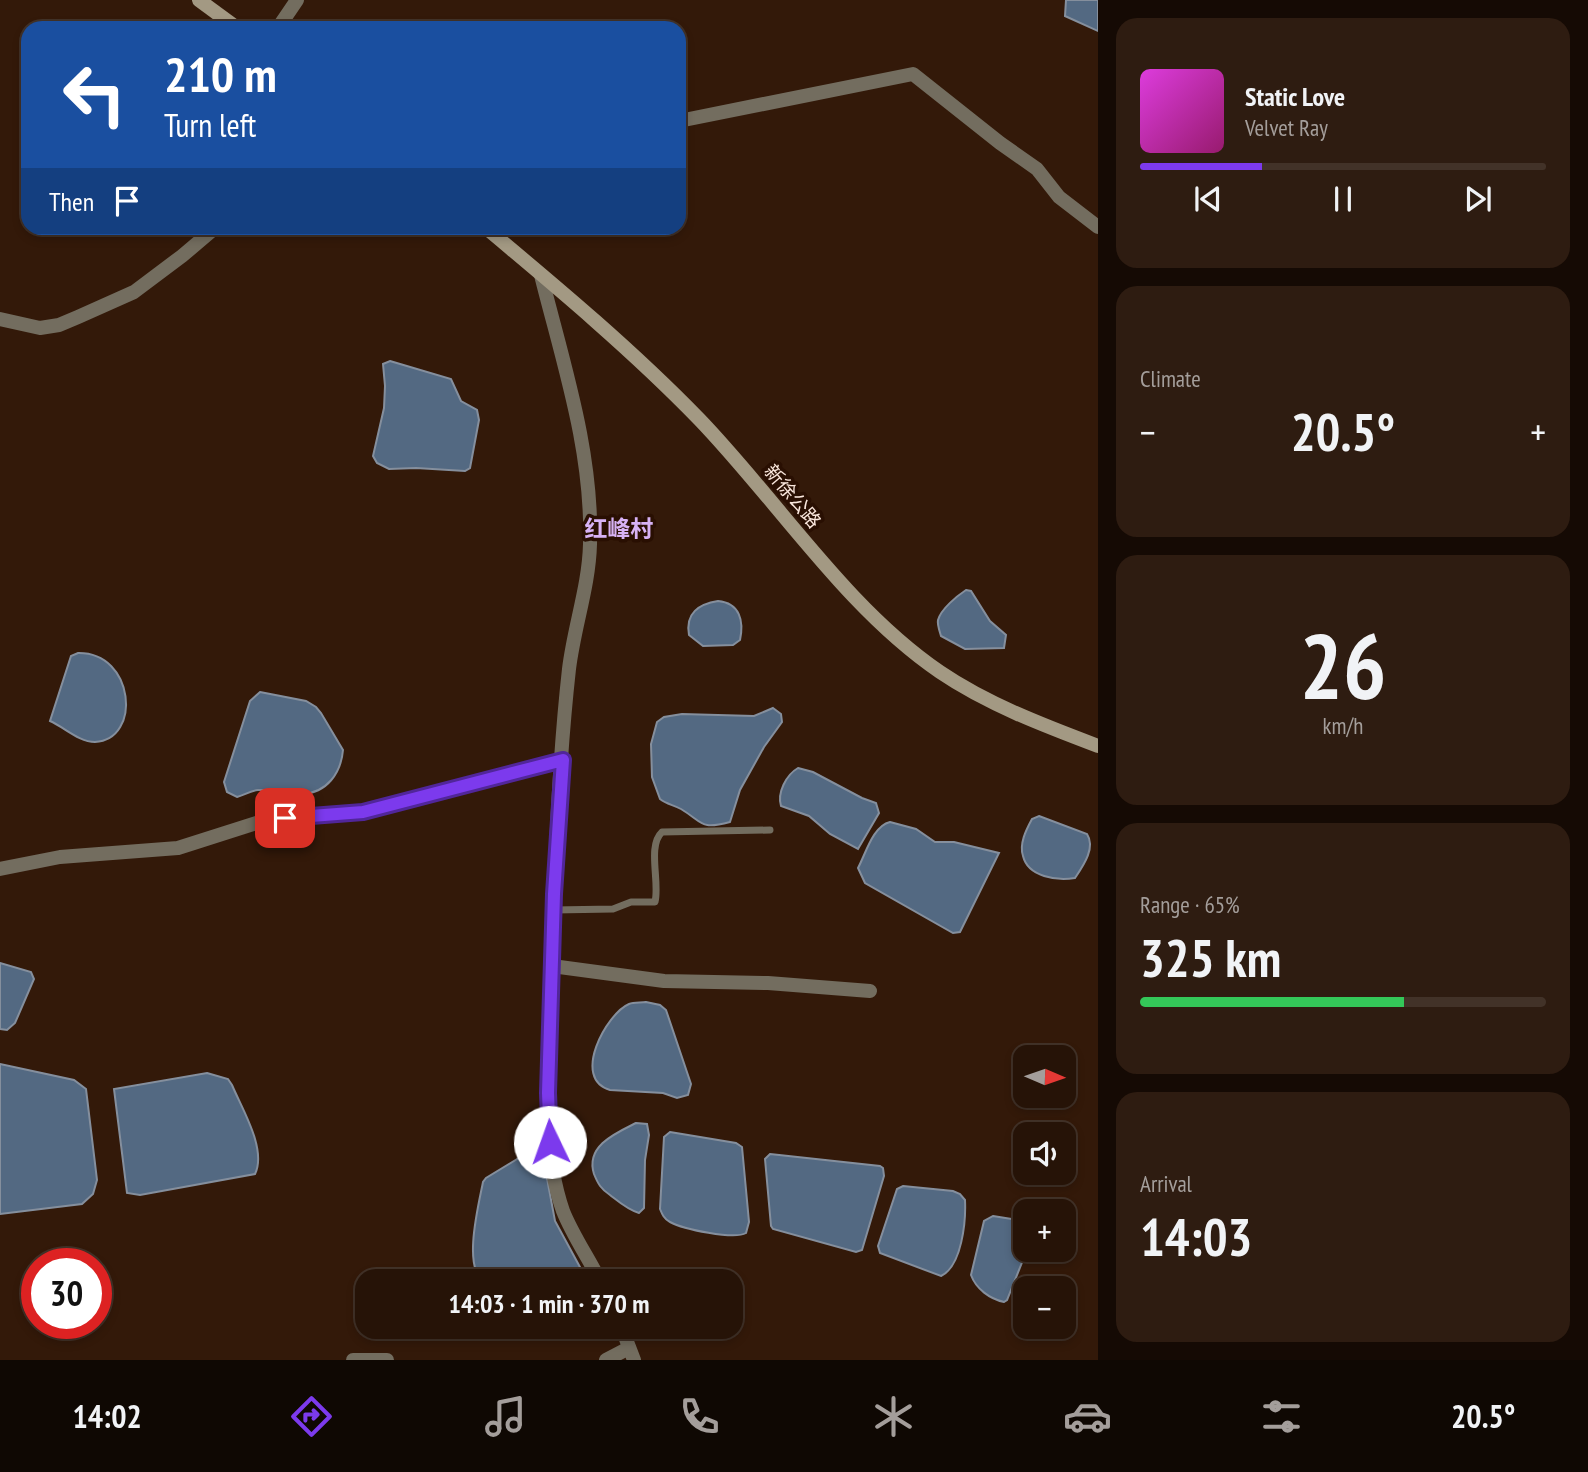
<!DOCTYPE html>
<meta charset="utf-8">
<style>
body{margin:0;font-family:"PT Sans Narrow","Noto Sans SC",sans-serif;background:#2e1c11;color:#f1f3f6;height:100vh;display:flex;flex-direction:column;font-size:26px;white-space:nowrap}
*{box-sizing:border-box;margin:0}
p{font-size:23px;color:#a49e9b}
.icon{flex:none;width:38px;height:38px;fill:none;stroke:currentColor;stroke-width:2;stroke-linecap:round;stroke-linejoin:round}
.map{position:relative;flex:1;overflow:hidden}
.drawer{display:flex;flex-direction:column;gap:18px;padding:18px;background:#150a04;width:490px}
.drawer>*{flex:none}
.guide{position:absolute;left:21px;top:21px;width:665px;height:214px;border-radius:21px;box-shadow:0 4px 10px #0003,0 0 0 2px #423228;background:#1a4fa0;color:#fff;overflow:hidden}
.needle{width:46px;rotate:92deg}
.buttons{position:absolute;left:1013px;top:1045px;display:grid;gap:14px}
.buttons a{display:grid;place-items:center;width:63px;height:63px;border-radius:14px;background:#261307;box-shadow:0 4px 10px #0003,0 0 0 2px #423228;font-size:35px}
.speed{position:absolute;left:21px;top:1248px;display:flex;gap:14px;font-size:35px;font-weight:700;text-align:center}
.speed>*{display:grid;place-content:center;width:91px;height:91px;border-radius:50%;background:#261307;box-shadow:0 4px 10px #0003,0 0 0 2px #423228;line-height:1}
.speed .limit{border:10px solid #d22;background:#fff;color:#111}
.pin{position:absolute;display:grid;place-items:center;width:60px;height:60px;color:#fff;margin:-30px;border-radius:14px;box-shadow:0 4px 10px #0006}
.me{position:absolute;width:77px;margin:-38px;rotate:357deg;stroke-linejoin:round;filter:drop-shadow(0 0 5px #0008)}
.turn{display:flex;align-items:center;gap:24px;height:147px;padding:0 28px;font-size:32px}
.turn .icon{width:91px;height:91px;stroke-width:2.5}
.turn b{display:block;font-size:49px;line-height:60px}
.then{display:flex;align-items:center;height:66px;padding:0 28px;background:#0003;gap:14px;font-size:26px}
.big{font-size:52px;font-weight:600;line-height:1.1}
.drawer .widget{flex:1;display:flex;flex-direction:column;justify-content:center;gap:10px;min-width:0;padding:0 24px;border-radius:21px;background:#2e1c11}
.drawer .dial{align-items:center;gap:0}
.dial b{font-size:91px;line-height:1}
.song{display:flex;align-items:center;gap:21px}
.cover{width:84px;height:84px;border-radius:10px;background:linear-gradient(135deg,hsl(300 70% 55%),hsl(320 70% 35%))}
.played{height:7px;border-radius:4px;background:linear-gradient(90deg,#7c3aed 30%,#423228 30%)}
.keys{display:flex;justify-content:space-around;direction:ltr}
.heat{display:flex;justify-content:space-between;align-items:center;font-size:38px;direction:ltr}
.charge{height:10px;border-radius:5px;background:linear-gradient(90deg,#34c759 65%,#423228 0)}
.trip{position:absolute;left:355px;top:1269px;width:388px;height:70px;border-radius:21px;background:#261307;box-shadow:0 4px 10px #0003,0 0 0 2px #423228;font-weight:600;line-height:70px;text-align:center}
.tabs{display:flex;height:112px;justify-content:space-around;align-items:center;background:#0f0803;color:#a49e9b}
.tabs .icon{width:49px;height:49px}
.tabs .current{color:#7c3aed}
.tabs b{font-size:32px;color:#f1f3f6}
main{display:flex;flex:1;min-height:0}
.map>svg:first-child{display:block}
.water{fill:#536982;stroke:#858f9d;stroke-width:2}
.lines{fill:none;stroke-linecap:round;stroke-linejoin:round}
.lane{stroke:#736d5f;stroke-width:7}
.street{stroke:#736d5f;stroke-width:14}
.secondary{stroke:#a39983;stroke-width:14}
.route-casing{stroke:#51269a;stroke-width:18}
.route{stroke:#7c3aed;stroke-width:12}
.labels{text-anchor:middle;stroke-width:7;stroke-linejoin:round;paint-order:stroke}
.street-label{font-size:19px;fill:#fae7dd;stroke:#290f02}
.quarter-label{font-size:23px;font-weight:bold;fill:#d7b2f5;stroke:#290f02}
</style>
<main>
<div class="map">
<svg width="1098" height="1360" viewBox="0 0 1098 1360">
<rect width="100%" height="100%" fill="#331909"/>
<g class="water">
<path d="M1066 0H1098V31L1065 16Z"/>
<path d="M390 361 451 379 461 401 477 410 479 420 470 468 465 471 416 468 389 469 377 463 373 456 384 408 385 386 383 364Z"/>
<path d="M966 590 971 591 990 621 1006 635 1004 648 965 649 941 636C940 632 937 625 938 620 941 609 957 596 966 590Z"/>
<path d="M718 601C740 603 744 621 740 640L733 645 703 646 689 635C685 613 699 604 718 601Z"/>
<path d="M78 653C135 652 142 740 95 742 79 742 64 727 50 721L71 656Z"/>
<path d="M260 692 306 701 316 707 321 713 343 750C341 773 327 793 302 794 287 795 272 789 258 790 250 791 244 795 237 797L227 792 224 782 250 701Z"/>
<path d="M773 708 781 714 782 722 764 747 740 790 730 822C700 830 704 823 681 809 674 805 666 804 660 799L652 777 651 744 657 722 664 717 682 714 754 716Z"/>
<path d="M798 768 813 772 862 798 876 803 879 813 858 849 830 834 809 816 781 806C777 793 786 775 798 768Z"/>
<path d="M1039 816 1087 834C1096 848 1083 866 1075 878 1057 881 1028 877 1023 856 1019 844 1026 830 1032 819Z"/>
<path d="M890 822 916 829 935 842H954L999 853 960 932 953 933 865 883 858 868C866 853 873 826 890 822Z"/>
<path d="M0 963 31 972 34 979 15 1023 7 1030 0 1029Z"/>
<path d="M646 1002 660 1005 666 1010 691 1084 688 1095 677 1098 663 1093 610 1090C571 1079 606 1014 629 1004 634 1002 641 1003 646 1002Z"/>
<path d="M0 1064 74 1080 86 1089 97 1180 93 1194 82 1204 0 1214Z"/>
<path d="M207 1073 228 1079 232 1085C242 1109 267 1149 255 1174L140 1195 127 1193 114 1089Z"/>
<path d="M636 1123 647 1124 649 1135 645 1160 644 1208 639 1213C628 1210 619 1202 610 1195 601 1189 598 1184 594 1174 585 1146 616 1133 636 1123Z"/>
<path d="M670 1132 736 1143 742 1147 749 1222 746 1233C734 1240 683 1229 670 1222 664 1219 662 1214 660 1209L664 1137Z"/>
<path d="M532 1150H537L543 1157 555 1221 581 1269 579 1281H484C462 1269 479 1203 483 1182L486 1178Z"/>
<path d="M770 1154 880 1166 883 1168 884 1176 862 1250 856 1252 773 1229 771 1226 765 1159Z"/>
<path d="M903 1186 953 1191 960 1194 965 1200C966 1221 962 1266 941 1276L880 1253 878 1246 897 1189Z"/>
<path d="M993 1216 1025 1221 1026 1250H1027L1007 1300 1004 1302C990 1299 976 1289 971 1275L984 1221Z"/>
</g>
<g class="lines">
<path class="lane" d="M554 910 613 909 631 902H655C660 882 647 846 662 832L770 830"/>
<g class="street">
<path d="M278 28 297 0"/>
<path d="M679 121 913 74 1000 143 1037 169 1059 197 1098 227"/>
<path d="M541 275C563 363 593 452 590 544 589 586 574 627 569 669 557 777 554 892 551 1001 549 1069 540 1145 563 1211 572 1234 589 1259 600 1281"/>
<path d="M0 319 40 328 59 325 78 317 134 292 182 256 215 228"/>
<path d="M0 869 60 857 178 848 266 820 363 812 563 760"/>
<path d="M552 966 664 981 768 983 870 991"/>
<path d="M621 1326 634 1360"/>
<path d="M353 1360H387"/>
<path d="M606 1360 629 1348"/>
</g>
<g class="secondary">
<path d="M199 0 237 28"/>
<path d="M486 228C559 289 633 351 699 419 778 501 846 608 940 672 987 704 1045 726 1098 746"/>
</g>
</g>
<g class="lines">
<g class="route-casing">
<path id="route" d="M285 818 363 812 563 760 554 894 548 1093 550 1142"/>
</g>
<use href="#route" class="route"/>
</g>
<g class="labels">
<g class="street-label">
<text transform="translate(793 496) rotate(50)" y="7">新徐公路</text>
</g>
<g class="quarter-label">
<text x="619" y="537">红峰村</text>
</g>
</g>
</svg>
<div class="buttons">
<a><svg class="needle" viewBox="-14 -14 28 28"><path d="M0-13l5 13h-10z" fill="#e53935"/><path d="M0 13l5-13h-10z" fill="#a49e9b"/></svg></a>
<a><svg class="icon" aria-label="sound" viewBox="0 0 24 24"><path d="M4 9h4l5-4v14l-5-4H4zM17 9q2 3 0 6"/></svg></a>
<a>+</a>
<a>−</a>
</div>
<div class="speed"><div class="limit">30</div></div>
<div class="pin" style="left:285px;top:818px;background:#d93025"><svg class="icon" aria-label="arrive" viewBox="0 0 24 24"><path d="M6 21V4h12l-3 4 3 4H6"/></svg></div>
<svg class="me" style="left:550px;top:1142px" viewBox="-20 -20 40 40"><circle r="19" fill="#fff"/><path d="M0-13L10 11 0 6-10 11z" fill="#7c3aed"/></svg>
<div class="trip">14:03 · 1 min · 370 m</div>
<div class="guide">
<div class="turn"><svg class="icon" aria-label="left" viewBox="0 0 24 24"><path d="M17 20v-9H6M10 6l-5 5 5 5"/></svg><div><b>210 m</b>Turn left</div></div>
<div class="then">Then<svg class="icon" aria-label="arrive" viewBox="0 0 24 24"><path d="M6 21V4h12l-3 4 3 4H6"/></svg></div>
</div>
</div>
<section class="drawer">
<div class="widget">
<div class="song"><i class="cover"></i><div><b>Static Love</b><p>Velvet Ray</p></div></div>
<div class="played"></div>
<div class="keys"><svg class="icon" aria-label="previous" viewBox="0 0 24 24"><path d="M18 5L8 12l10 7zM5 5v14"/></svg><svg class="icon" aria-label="pause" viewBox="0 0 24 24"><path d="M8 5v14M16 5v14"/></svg><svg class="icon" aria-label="next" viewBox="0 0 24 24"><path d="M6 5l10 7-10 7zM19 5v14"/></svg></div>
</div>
<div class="widget"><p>Climate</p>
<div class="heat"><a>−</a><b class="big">20.5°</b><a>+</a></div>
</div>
<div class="widget dial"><b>26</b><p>km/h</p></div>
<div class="widget"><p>Range · 65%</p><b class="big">325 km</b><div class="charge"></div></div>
<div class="widget"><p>Arrival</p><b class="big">14:03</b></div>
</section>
</main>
<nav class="tabs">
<b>14:02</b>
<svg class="icon current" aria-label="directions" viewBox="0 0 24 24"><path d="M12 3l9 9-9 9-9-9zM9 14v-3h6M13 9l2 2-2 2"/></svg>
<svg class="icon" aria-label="music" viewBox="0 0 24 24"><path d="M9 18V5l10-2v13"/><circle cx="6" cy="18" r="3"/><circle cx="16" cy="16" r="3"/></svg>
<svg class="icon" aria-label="phone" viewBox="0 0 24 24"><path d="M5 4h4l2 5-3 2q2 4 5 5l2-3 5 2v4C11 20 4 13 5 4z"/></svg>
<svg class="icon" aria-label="climate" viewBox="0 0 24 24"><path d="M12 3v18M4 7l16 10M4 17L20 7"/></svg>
<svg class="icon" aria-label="car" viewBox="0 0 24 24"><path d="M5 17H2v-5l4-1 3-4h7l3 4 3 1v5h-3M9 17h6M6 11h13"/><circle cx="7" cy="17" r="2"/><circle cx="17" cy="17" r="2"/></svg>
<svg class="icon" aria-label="filters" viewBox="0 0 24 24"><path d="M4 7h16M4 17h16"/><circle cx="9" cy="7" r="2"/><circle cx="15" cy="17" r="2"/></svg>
<b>20.5°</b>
</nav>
